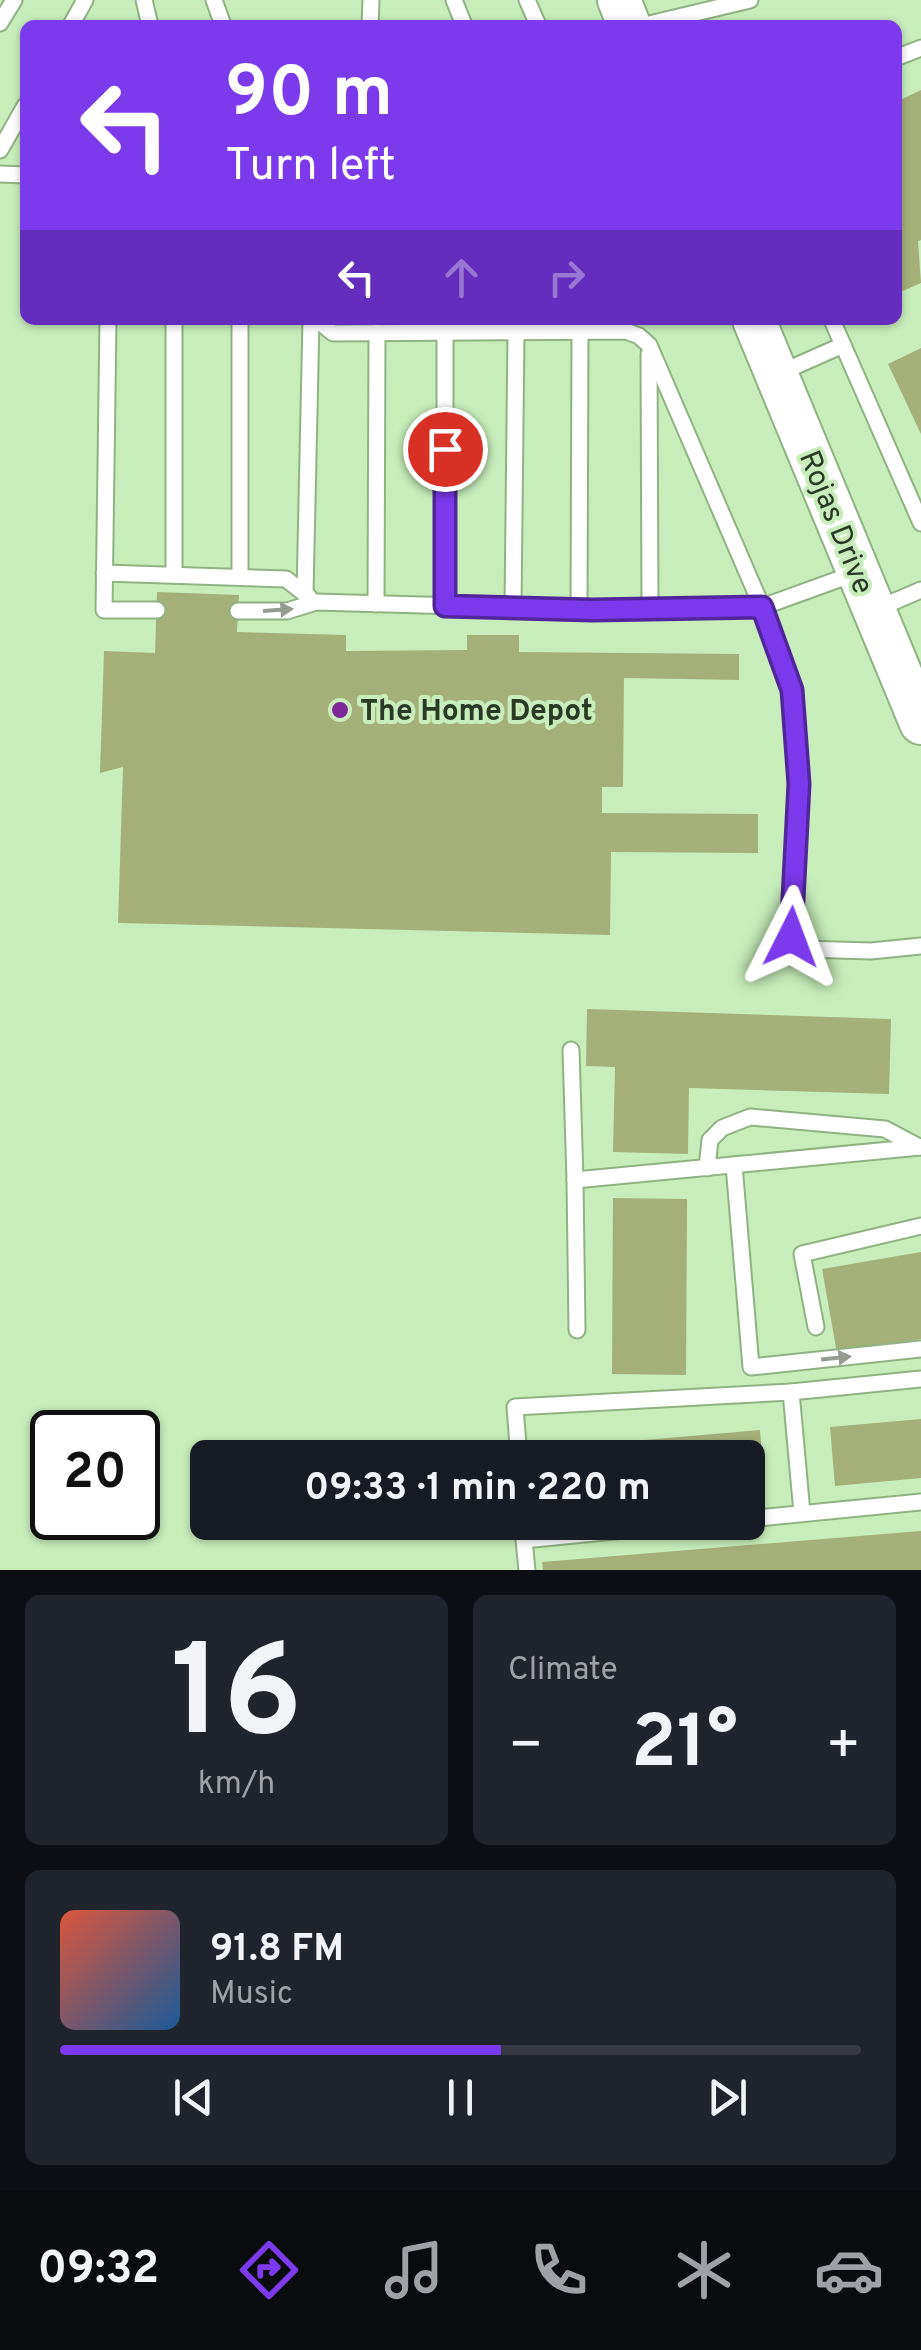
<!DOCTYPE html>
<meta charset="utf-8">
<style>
body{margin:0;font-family:Overpass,sans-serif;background:#20242c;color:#f1f3f6;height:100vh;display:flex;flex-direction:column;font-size:38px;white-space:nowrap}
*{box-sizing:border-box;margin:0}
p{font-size:32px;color:#9ea1a6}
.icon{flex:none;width:55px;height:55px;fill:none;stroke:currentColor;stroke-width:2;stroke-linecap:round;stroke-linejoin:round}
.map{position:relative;height:1570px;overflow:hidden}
.details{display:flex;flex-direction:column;gap:25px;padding:25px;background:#0d0f14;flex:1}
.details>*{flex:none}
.banner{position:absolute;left:20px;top:20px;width:882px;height:305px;border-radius:15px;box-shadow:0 2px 8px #0004;background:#7c3aed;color:#fff;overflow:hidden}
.speed{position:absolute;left:30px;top:1410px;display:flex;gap:20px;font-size:50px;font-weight:700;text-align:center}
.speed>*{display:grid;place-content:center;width:130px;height:130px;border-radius:50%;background:#171b24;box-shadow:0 2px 8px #0004;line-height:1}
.speed .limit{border:5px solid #111;border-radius:15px;background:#fff;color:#111}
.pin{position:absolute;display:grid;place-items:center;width:85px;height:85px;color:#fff;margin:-42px;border:5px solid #fff;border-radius:50%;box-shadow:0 2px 10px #0007}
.me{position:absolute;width:110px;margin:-55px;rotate:3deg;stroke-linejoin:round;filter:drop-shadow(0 0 8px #0008)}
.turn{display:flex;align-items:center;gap:35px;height:210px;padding:0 40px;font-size:45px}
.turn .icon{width:130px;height:130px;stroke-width:2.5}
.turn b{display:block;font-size:70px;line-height:85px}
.lanes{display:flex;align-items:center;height:95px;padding:0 40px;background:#0003;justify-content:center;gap:50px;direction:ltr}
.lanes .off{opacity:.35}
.big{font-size:75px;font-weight:700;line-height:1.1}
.details .widget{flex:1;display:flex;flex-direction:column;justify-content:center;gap:15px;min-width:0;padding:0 35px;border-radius:15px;background:#20242c}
.details .dial{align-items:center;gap:0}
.dial b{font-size:130px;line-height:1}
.song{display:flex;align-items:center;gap:30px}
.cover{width:120px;height:120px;border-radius:15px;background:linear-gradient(135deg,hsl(10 70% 55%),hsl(210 70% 35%))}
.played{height:10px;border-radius:5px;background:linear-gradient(90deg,#7c3aed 55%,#363941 55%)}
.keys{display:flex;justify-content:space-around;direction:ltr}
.heat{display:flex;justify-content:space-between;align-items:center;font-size:55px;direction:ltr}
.details .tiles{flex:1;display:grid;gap:25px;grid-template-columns:1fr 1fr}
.widget:last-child{grid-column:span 2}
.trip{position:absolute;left:190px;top:1440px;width:575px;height:100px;border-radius:15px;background:#171b24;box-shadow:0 2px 8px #0004;font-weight:700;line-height:100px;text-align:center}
.dock{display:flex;height:160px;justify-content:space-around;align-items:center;background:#090b0e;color:#9ea1a6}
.dock .icon{width:70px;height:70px}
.dock .on{color:#7c3aed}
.dock b{font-size:45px;color:#f1f3f6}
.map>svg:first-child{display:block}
.building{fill:#a5b078}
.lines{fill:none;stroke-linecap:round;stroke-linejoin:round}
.lane-casing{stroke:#90b283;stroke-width:19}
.secondary-casing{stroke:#90b283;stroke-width:46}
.lane{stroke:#fff;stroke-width:15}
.secondary{stroke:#fff;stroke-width:42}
.oneway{fill:#959c92}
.route-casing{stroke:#51269a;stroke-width:25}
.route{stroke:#7c3aed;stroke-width:18}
.poi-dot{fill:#7e2997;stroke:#c8edbb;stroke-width:4}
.labels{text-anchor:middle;stroke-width:8;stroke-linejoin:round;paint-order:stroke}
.street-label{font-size:30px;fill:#2b3a26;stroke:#c8edbb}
.poi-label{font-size:30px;font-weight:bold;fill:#2b3a26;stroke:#c8edbb;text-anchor:start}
</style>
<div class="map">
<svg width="921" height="1570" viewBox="0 0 921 1570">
<rect width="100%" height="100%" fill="#c8edbb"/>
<g class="building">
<path d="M921 90V240L918 241 921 283 898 293V101Z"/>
<path d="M921 348V434L888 364Z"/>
<path d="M157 592 239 595 237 632 346 635V651L467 650V635H519V652L739 654V680L624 678 623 787H602V813L758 814V853L611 852 610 935 118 923 123 767 100 773 104 651 155 653Z"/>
<path d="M587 1009 891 1019 889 1094 689 1088 688 1154 613 1152 615 1067 586 1066Z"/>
<path d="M613 1198 687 1199 686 1375 612 1374Z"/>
<path d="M921 1252V1339L837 1353 822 1269Z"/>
<path d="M921 1419V1478L835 1486 830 1427Z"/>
<path d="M760 1430 765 1490 748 1492V1458H542V1449Z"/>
<path d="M921 1531V1570H543L542 1562Z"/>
</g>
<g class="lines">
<g class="lane-casing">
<g id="lane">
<path d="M144 0 150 25"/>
<path d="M214 0 223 25"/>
<path d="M454 0 464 25"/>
<path d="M527 0 538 25"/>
<path d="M0 23 14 0"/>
<path d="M71 25 85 0"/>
<path d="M370 25 371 0"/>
<path d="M645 25 750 0"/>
<path d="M898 57 921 48"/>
<path d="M0 150 25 106"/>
<path d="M0 174 25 175"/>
<path d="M108 320 104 610H157"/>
<path d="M240 320V577"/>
<path d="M317 320 333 333 626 331 639 336 649 345 762 607 856 573"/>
<path d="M832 320 921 523"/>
<path d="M445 332V606"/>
<path d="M649 354 650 609"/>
<path d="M780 373 843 345"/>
<path d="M104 573 286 579 309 597"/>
<path d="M174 575V320"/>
<path d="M305 593 311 320"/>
<path d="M376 604 377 332"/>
<path d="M513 608 516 332"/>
<path d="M879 608 921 590"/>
<path d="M579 610 580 331"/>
<path d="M238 611H287L316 602 593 610 762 607 792 690 799 784 791 937 803 949 871 951 921 946"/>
<path d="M571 1050 575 1180"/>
<path d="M734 1165 751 1367 921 1349"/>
<path d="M707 1168 710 1140 722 1128 750 1117 885 1129 919 1147"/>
<path d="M816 1327 802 1254 921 1226"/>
<path d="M577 1330 575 1180 921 1147"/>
<path d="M519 1458 515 1407 791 1392"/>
<path d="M802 1513 791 1392 921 1379"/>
<path d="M748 1519 921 1502"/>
<path d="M527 1570 524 1540 705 1522"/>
</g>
</g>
<g class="secondary-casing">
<g id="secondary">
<path d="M619 0 629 25"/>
<path d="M754 320 921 723"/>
</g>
</g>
<use href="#lane" class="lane"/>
<use href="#secondary" class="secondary"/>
</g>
<defs><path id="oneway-solid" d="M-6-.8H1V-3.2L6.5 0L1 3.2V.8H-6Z" transform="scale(2.5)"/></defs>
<g class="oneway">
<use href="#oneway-solid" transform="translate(278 610) rotate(-4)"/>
<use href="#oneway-solid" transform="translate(836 1358) rotate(-6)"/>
</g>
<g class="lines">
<g class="route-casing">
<path id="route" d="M445 449V606L593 610 762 607 792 690 799 784 791 937"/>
</g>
<use href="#route" class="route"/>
</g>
<circle class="poi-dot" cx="340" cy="710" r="10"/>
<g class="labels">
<g class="street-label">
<text transform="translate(837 522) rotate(68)" y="10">Rojas Drive</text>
</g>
<g class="poi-label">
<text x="360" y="720">The Home Depot</text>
</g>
</g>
</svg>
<div class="speed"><div class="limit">20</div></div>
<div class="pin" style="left:445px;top:449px;background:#d93025"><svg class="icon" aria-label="arrive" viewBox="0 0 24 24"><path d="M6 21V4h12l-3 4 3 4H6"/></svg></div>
<svg class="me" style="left:791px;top:937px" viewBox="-20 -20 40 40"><path d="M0-17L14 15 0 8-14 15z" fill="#7c3aed" stroke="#fff" stroke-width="4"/></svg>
<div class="trip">09:33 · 1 min · 220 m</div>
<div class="banner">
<div class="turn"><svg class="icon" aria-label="left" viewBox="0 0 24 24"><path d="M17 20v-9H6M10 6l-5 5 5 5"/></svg><div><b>90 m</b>Turn left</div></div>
<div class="lanes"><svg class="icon" aria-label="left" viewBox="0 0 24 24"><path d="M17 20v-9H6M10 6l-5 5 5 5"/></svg><svg class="icon off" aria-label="ahead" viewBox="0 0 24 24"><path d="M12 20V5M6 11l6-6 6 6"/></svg><svg class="icon off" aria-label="right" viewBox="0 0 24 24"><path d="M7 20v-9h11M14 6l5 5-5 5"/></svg></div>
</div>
</div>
<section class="details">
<div class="tiles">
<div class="widget dial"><b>16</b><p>km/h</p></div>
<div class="widget"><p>Climate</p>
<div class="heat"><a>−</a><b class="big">21°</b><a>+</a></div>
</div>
<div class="widget">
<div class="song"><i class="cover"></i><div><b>91.8 FM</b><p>Music</p></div></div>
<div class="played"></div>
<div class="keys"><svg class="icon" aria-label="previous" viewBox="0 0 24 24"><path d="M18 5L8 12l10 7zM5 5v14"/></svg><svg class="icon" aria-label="pause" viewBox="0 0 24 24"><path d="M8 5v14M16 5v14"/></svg><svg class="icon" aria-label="next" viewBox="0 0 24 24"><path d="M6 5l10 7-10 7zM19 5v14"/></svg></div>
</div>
</div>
</section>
<nav class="dock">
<b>09:32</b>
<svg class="icon on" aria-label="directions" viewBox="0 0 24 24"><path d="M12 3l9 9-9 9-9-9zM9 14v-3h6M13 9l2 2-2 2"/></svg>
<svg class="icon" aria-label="music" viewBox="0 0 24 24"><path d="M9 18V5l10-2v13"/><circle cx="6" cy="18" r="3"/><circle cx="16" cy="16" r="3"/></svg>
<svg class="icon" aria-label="phone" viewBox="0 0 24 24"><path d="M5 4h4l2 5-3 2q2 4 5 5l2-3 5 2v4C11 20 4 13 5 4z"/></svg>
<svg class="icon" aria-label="climate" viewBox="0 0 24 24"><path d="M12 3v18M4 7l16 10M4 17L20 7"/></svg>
<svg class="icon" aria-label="car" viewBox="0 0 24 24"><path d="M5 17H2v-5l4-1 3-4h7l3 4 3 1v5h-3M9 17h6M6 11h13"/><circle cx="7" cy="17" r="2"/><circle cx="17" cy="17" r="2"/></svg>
</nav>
